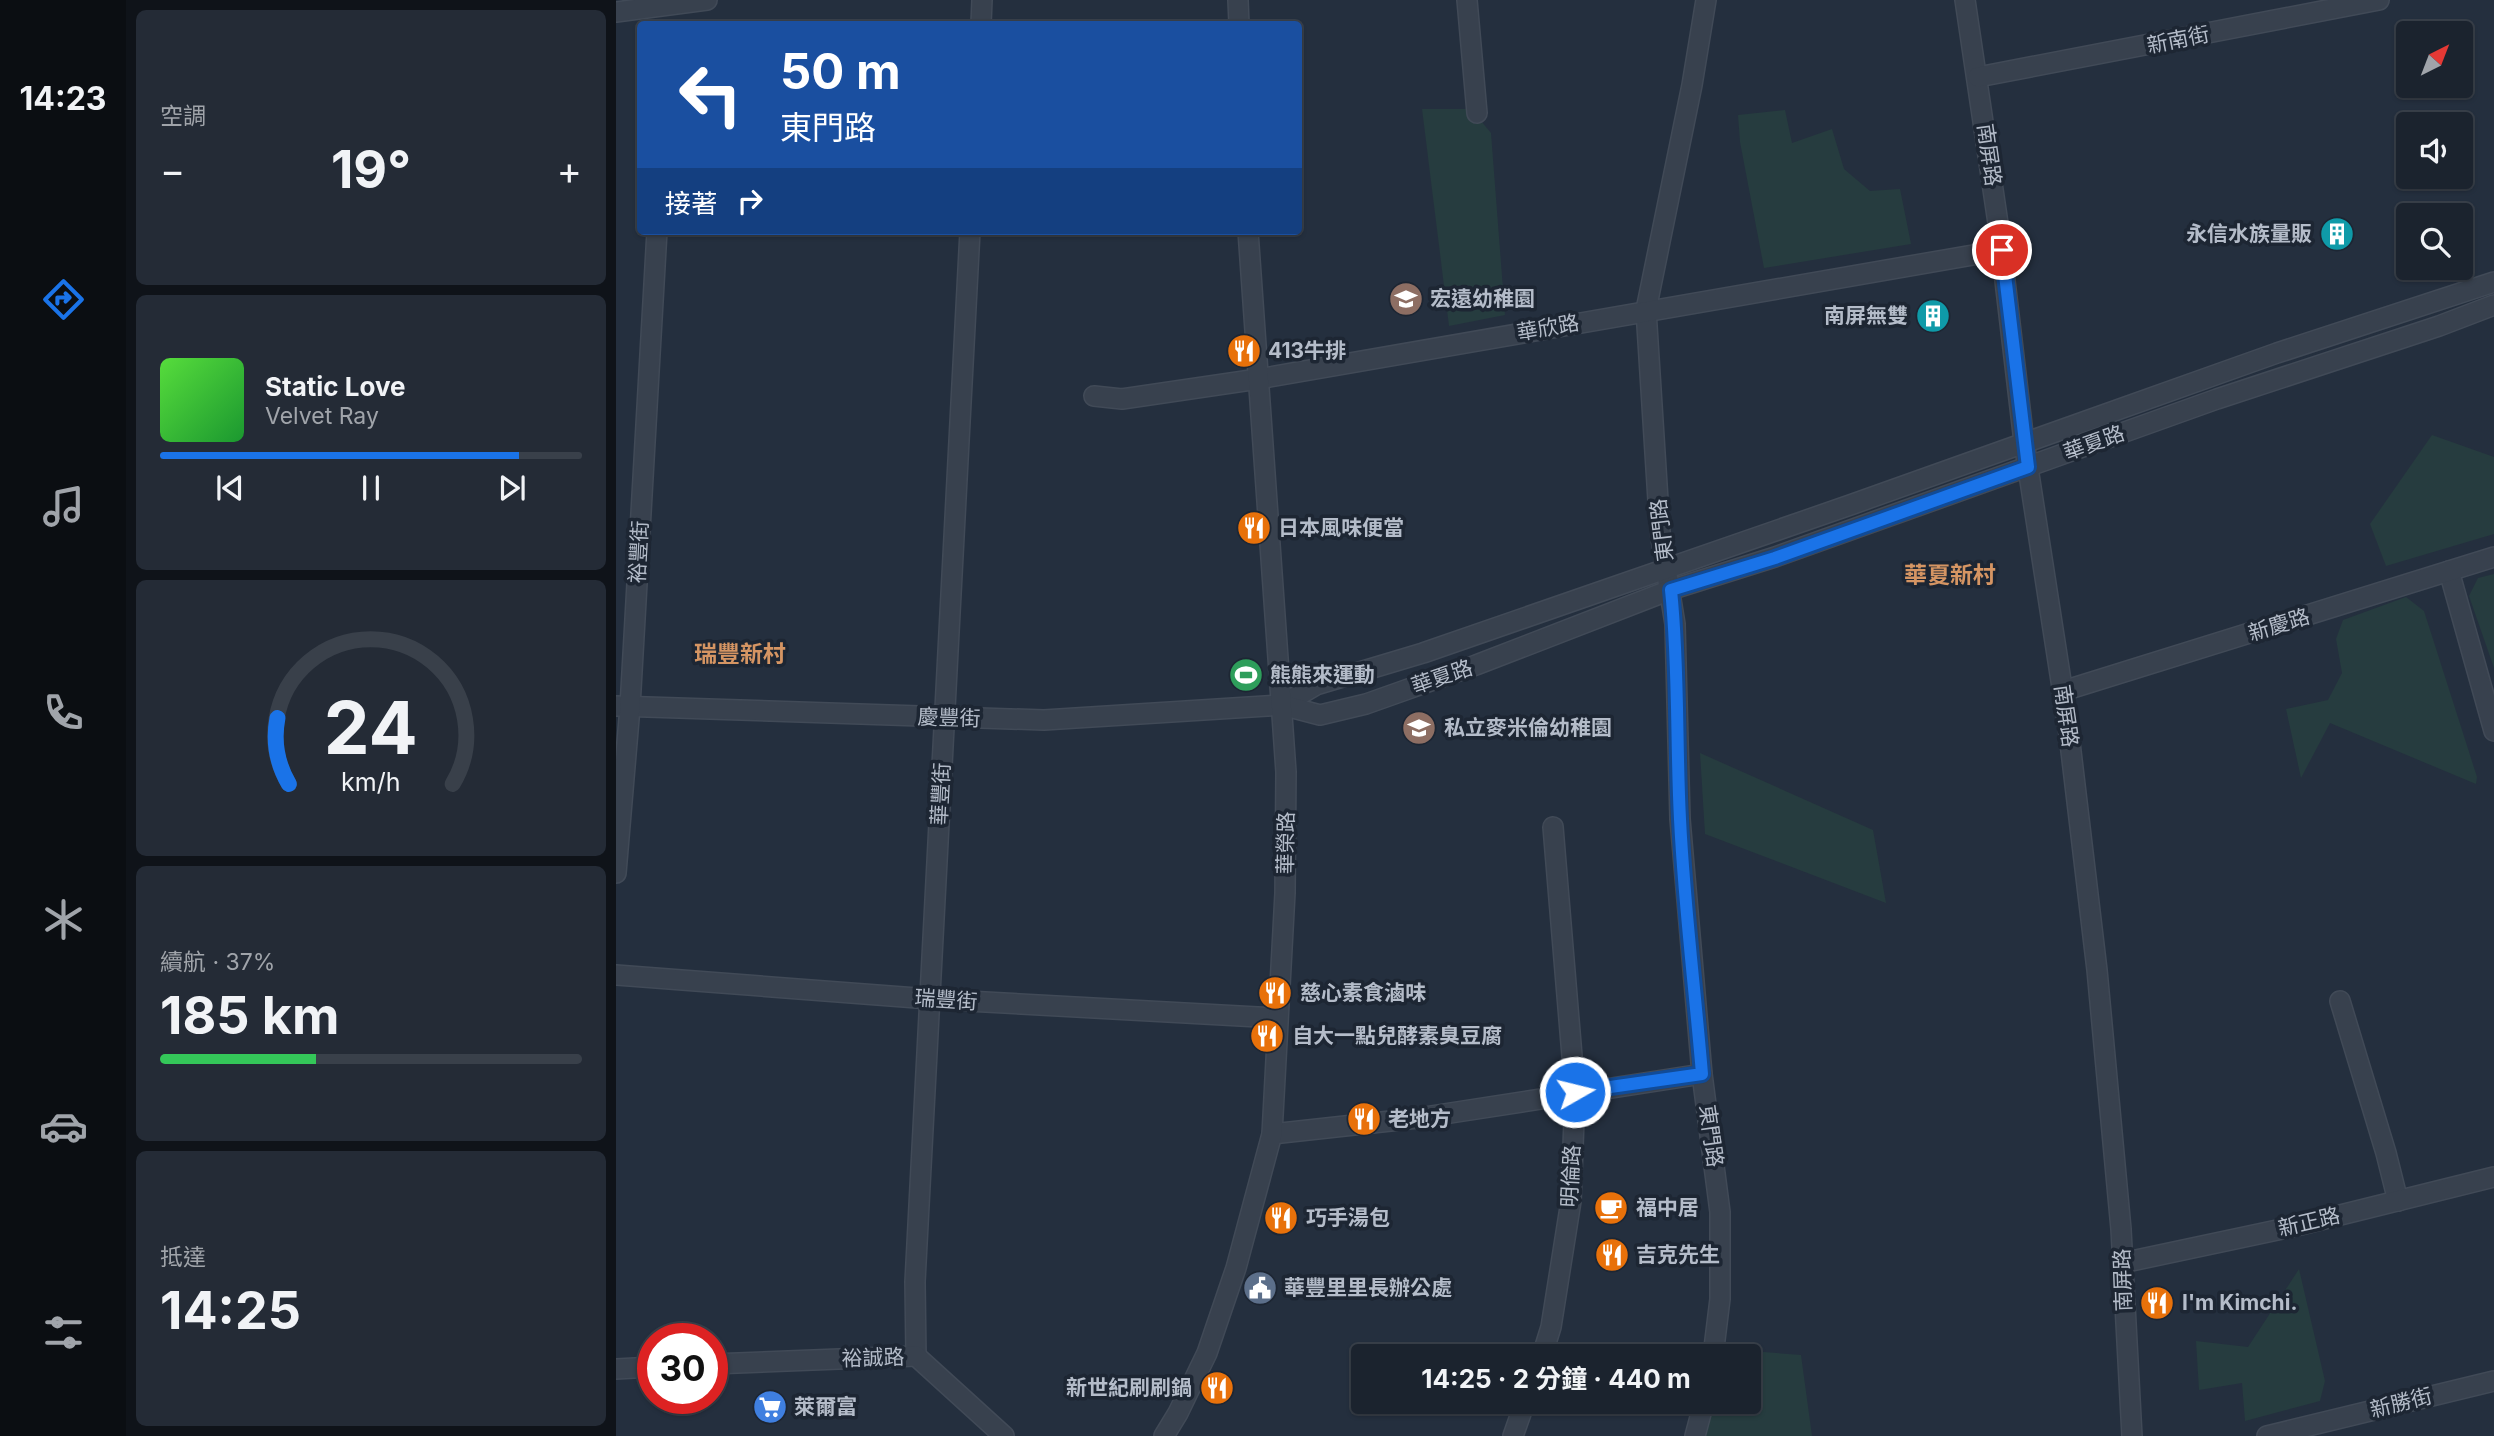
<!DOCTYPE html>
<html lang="zh-TW">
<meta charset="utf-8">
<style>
body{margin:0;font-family:Inter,"Noto Sans TC",sans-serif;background:#242b36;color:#f1f3f6;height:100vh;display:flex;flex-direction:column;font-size:26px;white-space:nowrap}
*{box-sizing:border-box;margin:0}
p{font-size:23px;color:#a0a4aa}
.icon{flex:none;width:38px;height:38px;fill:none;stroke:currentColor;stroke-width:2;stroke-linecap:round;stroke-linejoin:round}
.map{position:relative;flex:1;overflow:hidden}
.sheet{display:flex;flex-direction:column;gap:10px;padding:10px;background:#0f1319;width:490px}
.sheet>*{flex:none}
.top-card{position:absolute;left:21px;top:21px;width:665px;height:214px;border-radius:7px;box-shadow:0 2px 5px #0004,0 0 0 2px #39404a;background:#1a4fa0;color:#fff;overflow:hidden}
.needle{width:46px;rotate:42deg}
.fabs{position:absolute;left:1780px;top:21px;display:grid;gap:14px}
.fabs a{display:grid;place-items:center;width:77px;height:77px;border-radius:7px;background:#1b232e;box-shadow:0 2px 5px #0004,0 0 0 2px #39404a;font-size:35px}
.speed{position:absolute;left:21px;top:1323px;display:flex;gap:14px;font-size:35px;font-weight:700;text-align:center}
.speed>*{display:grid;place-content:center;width:91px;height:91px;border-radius:50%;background:#1b232e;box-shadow:0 2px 5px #0004,0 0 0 2px #39404a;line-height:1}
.speed .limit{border:10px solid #d22;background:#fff;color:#111}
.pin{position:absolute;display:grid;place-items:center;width:60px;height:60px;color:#fff;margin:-30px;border:4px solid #fff;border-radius:50%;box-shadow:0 2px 7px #0007}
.me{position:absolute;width:77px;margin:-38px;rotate:82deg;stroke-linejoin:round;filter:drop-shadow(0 0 5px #0008)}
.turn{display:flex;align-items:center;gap:24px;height:147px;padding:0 28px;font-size:32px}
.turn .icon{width:91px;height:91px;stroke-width:2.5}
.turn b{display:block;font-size:49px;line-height:60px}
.then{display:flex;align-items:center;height:66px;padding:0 28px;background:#0003;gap:14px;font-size:26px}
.big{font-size:52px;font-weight:700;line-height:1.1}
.sheet .tile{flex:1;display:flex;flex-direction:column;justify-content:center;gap:10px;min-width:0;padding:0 24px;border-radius:10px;background:#242b36}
.sheet .dial{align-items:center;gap:0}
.dial svg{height:182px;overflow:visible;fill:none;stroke:#39404a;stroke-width:7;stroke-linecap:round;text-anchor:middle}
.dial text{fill:#f1f3f6;stroke:none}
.song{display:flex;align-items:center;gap:21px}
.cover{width:84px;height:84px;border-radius:10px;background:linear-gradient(135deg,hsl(110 70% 55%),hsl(130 70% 35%))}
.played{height:7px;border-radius:4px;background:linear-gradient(90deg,#1a73e8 85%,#39404a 85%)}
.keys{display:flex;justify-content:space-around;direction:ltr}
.heat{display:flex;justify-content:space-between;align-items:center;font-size:38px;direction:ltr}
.charge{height:10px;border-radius:5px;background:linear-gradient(90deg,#34c759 37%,#39404a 0)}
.trip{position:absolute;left:735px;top:1344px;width:410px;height:70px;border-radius:7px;background:#1b232e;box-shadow:0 2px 5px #0004,0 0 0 2px #39404a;font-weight:700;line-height:70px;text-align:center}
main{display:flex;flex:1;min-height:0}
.menu{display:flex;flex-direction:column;width:126px;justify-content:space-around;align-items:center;background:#0b0e12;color:#a0a4aa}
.menu .icon{width:49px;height:49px}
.menu .selected{color:#1a73e8}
.menu b{font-size:32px;color:#f1f3f6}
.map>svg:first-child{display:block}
.green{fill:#263c3f}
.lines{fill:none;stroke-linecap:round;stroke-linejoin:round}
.minor-casing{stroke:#414a57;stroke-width:22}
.minor{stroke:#38414e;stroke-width:19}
.route-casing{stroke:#114b97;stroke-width:18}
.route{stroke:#1a73e8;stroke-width:12}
.labels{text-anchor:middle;stroke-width:7;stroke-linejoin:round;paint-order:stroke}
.street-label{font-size:21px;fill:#b4bcc9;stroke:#1d2633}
.poi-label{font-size:21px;font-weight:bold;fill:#b4bcc9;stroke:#1d2633;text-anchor:start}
.neighbourhood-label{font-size:23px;font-weight:bold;fill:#d59563;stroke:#1d2633}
</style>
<main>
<nav class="menu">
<b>14:23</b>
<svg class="icon selected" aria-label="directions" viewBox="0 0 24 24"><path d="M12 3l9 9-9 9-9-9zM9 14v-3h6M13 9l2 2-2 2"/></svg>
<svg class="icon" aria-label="music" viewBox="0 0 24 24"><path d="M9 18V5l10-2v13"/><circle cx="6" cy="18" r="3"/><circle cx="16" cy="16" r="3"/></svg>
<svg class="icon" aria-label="phone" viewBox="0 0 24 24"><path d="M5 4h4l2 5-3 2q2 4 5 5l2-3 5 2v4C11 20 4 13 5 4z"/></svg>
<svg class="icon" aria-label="climate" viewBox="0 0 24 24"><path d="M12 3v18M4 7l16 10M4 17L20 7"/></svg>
<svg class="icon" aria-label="car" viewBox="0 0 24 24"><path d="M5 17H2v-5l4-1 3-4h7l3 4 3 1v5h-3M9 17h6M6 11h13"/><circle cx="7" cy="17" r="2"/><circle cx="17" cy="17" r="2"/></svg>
<svg class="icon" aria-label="filters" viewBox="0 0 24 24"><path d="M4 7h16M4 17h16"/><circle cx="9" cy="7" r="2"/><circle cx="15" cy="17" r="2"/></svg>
</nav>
<section class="sheet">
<div class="tile"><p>空調</p>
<div class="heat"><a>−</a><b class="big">19°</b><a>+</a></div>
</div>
<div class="tile">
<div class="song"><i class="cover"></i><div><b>Static Love</b><p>Velvet Ray</p></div></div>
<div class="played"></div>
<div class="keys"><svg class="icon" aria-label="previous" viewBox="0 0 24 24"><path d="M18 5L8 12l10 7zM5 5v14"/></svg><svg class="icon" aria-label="pause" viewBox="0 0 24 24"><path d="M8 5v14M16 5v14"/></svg><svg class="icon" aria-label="next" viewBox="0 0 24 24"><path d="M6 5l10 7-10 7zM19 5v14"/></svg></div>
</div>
<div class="tile dial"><svg viewBox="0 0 100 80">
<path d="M14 69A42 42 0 1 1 86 69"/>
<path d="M14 69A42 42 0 0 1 9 40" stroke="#1a73e8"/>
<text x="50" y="56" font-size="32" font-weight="700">24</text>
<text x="50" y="72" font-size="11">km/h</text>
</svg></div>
<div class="tile"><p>續航 · 37%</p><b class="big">185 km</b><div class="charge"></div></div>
<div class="tile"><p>抵達</p><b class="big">14:25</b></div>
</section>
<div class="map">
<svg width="1878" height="1436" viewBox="0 0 1878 1436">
<rect width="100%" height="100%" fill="#242f3e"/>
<g class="green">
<path d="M806 109H855L875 133 889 315 833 326Z"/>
<path d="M1169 110 1176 143 1216 129 1228 169 1254 191 1284 189 1295 244 1148 268 1124 142 1122 115Z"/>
<path d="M1816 435 1878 457V534L1770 566 1754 524Z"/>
<path d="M1878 574V668L1853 596 1862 578Z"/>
<path d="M1790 597 1808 611 1861 777 1860 784 1714 723 1685 778 1670 709 1712 700 1726 673 1720 639 1727 620Z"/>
<path d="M1084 753 1257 830 1270 903 1089 834Z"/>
<path d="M1683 1269 1709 1381 1704 1401 1629 1421 1626 1383 1583 1390 1580 1341 1632 1347Z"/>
<path d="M1108 1349 1185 1355 1196 1436H1086L1096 1402H1132V1356H1106Z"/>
</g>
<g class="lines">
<g class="minor-casing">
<g id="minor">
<path d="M622 0 623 24"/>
<path d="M851 0 861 113"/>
<path d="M1090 0 1076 85 1030 310 1044 532 1059 624 1064 819 1086 1074 1104 1212V1299L1097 1356"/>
<path d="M1349 0 1383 230 1408 442 1452 726 1481 970 1505 1229 1516 1436"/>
<path d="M0 12 91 0"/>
<path d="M365 24 366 0"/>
<path d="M1362 77 1763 0"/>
<path d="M478 396 506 399 642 379 1386 250"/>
<path d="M1833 571 1878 731"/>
<path d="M1447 691 1878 557"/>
<path d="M666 705 700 685 807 653 1237 504 1661 353 1878 282"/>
<path d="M0 706 428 720 666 705 704 715 750 704 860 665 1054 590 1159 557 1601 399 1823 326 1878 305"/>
<path d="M0 873 14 707 41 231"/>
<path d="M0 975 314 999 661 1018"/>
<path d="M1724 1001 1770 1153 1782 1201"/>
<path d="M656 1134 802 1118 1086 1074"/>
<path d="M1506 1263 1680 1226 1878 1177"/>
<path d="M300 1356 299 1282 354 231"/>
<path d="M926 1356 935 1327 955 1201 959 1092 937 827"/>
<path d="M96 1364 300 1356 388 1436"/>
<path d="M0 1369 37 1367"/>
<path d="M548 1436 562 1413 591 1353 620 1268 656 1134 669 893 670 772 632 231"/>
<path d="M897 1436 909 1402"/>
<path d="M1079 1436 1088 1402"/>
<path d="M1651 1436 1878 1381"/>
</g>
</g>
<use href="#minor" class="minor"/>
</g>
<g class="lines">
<g class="route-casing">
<path id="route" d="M959 1092 1086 1074C1079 989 1068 904 1064 819 1060 743 1063 667 1055 590L1159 558 1412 467 1386 250"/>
</g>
<use href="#route" class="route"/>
</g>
<defs>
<g id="building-disc" transform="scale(1.75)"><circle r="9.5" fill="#0f9aa8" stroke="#1d2633"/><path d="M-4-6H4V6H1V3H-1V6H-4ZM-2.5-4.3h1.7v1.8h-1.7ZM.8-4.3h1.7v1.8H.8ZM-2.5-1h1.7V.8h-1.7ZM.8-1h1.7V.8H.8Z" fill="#fff"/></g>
<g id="school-disc" transform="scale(1.75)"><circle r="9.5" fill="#8d6e63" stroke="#1d2633"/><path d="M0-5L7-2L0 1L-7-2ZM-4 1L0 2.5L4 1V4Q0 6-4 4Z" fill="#fff"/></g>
<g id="restaurant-disc" transform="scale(1.75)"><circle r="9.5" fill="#e8710a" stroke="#1d2633"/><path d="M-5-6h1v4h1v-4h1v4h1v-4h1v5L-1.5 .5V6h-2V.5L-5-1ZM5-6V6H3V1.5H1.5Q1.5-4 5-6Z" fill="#fff"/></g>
<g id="stadium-disc" transform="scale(1.75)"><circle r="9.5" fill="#2e9e5b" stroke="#1d2633"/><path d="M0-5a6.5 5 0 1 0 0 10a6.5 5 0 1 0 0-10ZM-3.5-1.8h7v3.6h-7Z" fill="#fff"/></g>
<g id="cafe-disc" transform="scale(1.75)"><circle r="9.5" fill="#e8710a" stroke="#1d2633"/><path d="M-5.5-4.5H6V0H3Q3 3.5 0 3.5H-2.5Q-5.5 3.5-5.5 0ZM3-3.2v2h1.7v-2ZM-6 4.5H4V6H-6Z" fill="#fff"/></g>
<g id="civic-disc" transform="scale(1.75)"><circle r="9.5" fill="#5c6f8a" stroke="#1d2633"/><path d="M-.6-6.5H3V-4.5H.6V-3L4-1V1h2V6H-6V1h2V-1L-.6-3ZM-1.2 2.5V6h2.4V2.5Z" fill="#fff"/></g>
<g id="supermarket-disc" transform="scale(1.75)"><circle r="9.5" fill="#3f7fe0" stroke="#1d2633"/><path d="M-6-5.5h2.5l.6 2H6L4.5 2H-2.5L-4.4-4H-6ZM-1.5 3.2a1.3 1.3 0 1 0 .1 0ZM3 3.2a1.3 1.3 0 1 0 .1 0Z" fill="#fff"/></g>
</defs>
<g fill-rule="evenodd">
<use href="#building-disc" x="1721" y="234"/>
<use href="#school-disc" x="790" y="299"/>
<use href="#building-disc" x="1317" y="316"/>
<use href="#restaurant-disc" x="628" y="351"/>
<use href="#restaurant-disc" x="638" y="528"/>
<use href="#stadium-disc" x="630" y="675"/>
<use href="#school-disc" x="803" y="728"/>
<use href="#restaurant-disc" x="659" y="993"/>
<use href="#restaurant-disc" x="651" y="1036"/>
<use href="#restaurant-disc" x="748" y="1119"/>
<use href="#cafe-disc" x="995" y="1208"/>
<use href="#restaurant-disc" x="665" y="1218"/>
<use href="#restaurant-disc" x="996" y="1255"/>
<use href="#civic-disc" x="644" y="1288"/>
<use href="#restaurant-disc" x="1541" y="1303"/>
<use href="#restaurant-disc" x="601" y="1388"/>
<use href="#supermarket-disc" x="154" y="1407"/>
</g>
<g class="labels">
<g class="street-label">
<text transform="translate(1562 40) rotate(-11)" y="7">新南街</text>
<text transform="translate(1373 155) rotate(82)" y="7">南屏路</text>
<text transform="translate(932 328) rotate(-10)" y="7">華欣路</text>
<text transform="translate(1478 443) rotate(-20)" y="7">華夏路</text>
<text transform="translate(1046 530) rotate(-97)" y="7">東門路</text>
<text transform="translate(23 552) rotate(-87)" y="7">裕豐街</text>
<text transform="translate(1663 625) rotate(-17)" y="7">新慶路</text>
<text transform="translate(826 677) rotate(-19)" y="7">華夏路</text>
<text transform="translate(1450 716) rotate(82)" y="7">南屏路</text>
<text transform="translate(333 718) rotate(2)" y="7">慶豐街</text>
<text transform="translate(325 794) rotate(-87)" y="7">華豐街</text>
<text transform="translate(670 843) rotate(-89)" y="7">華榮路</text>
<text transform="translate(330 1000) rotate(4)" y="7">瑞豐街</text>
<text transform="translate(1095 1136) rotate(82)" y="7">東門路</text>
<text transform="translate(955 1176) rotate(-87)" y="7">明倫路</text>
<text transform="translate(1693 1222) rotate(-13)" y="7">新正路</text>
<text transform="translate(1507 1280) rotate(-92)" y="7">南屏路</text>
<text transform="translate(257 1358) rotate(-2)" y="7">裕誠路</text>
<text transform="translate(1785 1403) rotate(-14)" y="7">新勝街</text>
</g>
<g class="poi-label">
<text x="1696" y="241" text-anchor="end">永信水族量販</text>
<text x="814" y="306">宏遠幼稚園</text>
<text x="1292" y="323" text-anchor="end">南屏無雙</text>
<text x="652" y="358">413牛排</text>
<text x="662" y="535">日本風味便當</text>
<text x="654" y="682">熊熊來運動</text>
<text x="828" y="735">私立麥米倫幼稚園</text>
<text x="684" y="1000">慈心素食滷味</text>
<text x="676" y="1043">自大一點兒酵素臭豆腐</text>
<text x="772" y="1126">老地方</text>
<text x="1020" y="1215">福中居</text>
<text x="690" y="1225">巧手湯包</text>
<text x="1020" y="1262">吉克先生</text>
<text x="668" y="1295">華豐里里長辦公處</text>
<text x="1566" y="1310">I'm Kimchi.</text>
<text x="576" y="1395" text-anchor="end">新世紀刷刷鍋</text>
<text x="178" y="1414">萊爾富</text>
</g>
<g class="neighbourhood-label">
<text x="1334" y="583">華夏新村</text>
<text x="124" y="662">瑞豐新村</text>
</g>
</g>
</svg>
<div class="fabs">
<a><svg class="needle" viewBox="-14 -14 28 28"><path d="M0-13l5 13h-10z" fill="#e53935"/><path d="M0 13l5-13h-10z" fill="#a0a4aa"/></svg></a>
<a><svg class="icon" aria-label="sound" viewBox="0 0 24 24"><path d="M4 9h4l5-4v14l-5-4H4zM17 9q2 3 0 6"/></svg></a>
<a><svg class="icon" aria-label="search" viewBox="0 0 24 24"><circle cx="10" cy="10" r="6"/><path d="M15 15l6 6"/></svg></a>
</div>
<div class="speed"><div class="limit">30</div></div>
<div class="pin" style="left:1386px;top:250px;background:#d93025"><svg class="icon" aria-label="arrive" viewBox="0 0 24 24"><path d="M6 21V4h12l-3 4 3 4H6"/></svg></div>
<svg class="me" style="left:959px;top:1092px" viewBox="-20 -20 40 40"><circle r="17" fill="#1a73e8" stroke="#fff" stroke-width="3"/><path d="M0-11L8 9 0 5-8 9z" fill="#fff"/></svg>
<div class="trip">14:25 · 2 分鐘 · 440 m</div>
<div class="top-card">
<div class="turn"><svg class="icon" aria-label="left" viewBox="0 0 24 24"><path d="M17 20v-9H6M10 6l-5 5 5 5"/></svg><div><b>50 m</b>東門路</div></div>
<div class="then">接著<svg class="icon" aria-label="right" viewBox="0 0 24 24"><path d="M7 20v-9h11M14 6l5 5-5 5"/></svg></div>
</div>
</div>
</main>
